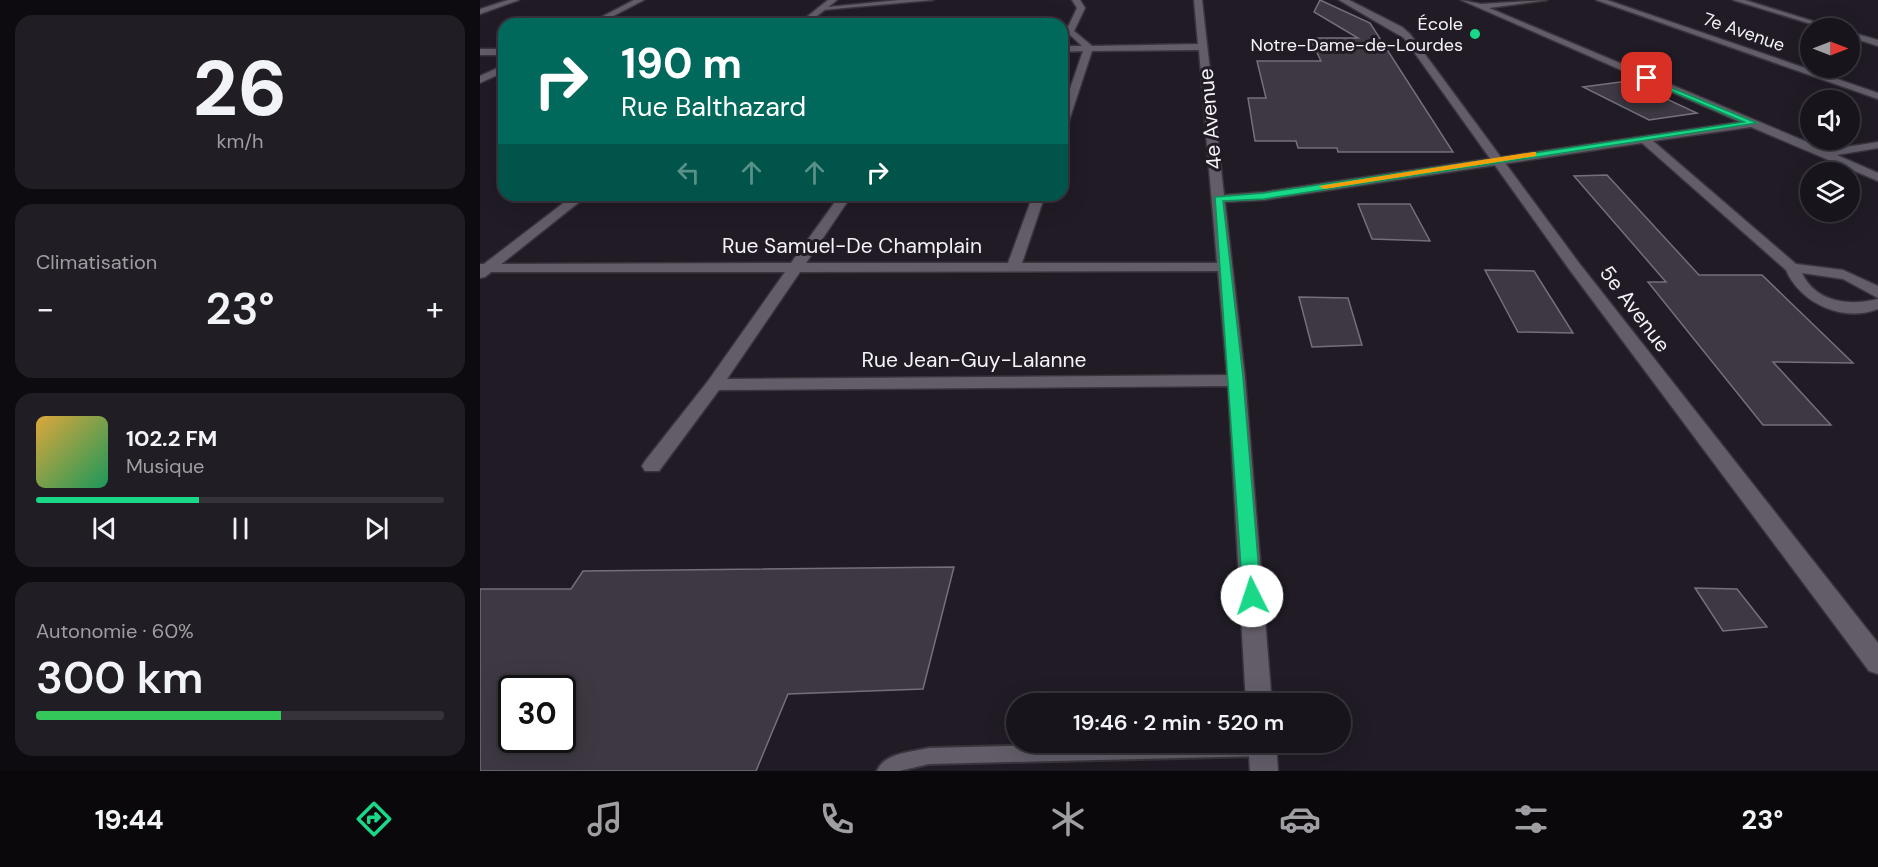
<!DOCTYPE html>
<html lang="fr">
<meta charset="utf-8">
<style>
body{margin:0;font-family:"DM Sans",sans-serif;background:#211d25;color:#f1f3f6;height:100vh;display:flex;flex-direction:column;font-size:22px;white-space:nowrap}
*{box-sizing:border-box;margin:0}
p{font-size:20px;color:#9f9ea3}
.icon{flex:none;width:33px;height:33px;fill:none;stroke:currentColor;stroke-width:2;stroke-linecap:round;stroke-linejoin:round}
.map{position:relative;flex:1;overflow:hidden}
.drawer{display:flex;flex-direction:column;gap:15px;padding:15px;background:#0d0b0f;width:480px}
.drawer>*{flex:none}
.banner{position:absolute;left:18px;top:18px;width:570px;height:183px;border-radius:18px;box-shadow:0 6px 24px #0002,0 0 0 2px #36333b;background:#00695c;color:#fff;overflow:hidden}
.needle{width:39px;rotate:90deg}
.controls{position:absolute;left:1320px;top:18px;display:grid;gap:12px}
.controls a{display:grid;place-items:center;width:60px;height:60px;border-radius:50%;background:#18141c;box-shadow:0 6px 24px #0002,0 0 0 2px #36333b;font-size:30px}
.speed{position:absolute;left:18px;top:675px;display:flex;gap:12px;font-size:30px;font-weight:700;text-align:center}
.speed>*{display:grid;place-content:center;width:78px;height:78px;border-radius:50%;background:#18141c;box-shadow:0 6px 24px #0002,0 0 0 2px #36333b;line-height:1}
.speed .limit{border:3px solid #111;border-radius:9px;background:#fff;color:#111}
.pin{position:absolute;display:grid;place-items:center;width:51px;height:51px;color:#fff;margin:-26px;border-radius:12px;box-shadow:0 3px 9px #0006}
.me{position:absolute;width:66px;margin:-33px;rotate:356deg;stroke-linejoin:round;filter:drop-shadow(0 0 4px #0008)}
.turn{display:flex;align-items:center;gap:21px;height:126px;padding:0 24px;font-size:27px}
.turn .icon{width:78px;height:78px;stroke-width:2.5}
.turn b{display:block;font-size:42px;line-height:51px}
.lanes{display:flex;align-items:center;height:57px;padding:0 24px;background:#0003;justify-content:center;gap:30px;direction:ltr}
.lanes .off{opacity:.35}
.big{font-size:45px;font-weight:600;line-height:1.1}
.drawer .tile{flex:1;display:flex;flex-direction:column;justify-content:center;gap:9px;min-width:0;padding:0 21px;border-radius:18px;background:#211d25}
.drawer .dial{align-items:center;gap:0}
.dial b{font-size:78px;line-height:1}
.song{display:flex;align-items:center;gap:18px}
.cover{width:72px;height:72px;border-radius:9px;background:linear-gradient(135deg,hsl(40 70% 55%),hsl(150 70% 35%))}
.played{height:6px;border-radius:3px;background:linear-gradient(90deg,#19d989 40%,#36333b 40%)}
.keys{display:flex;justify-content:space-around;direction:ltr}
.heat{display:flex;justify-content:space-between;align-items:center;font-size:33px;direction:ltr}
.charge{height:9px;border-radius:4px;background:linear-gradient(90deg,#34c759 60%,#36333b 0)}
.trip{position:absolute;left:526px;top:693px;width:345px;height:60px;border-radius:30px;background:#18141c;box-shadow:0 6px 24px #0002,0 0 0 2px #36333b;font-weight:600;line-height:60px;text-align:center}
.tab-bar{display:flex;height:96px;justify-content:space-around;align-items:center;background:#0a080b;color:#9f9ea3}
.tab-bar .icon{width:42px;height:42px}
.tab-bar .selected{color:#19d989}
.tab-bar b{font-size:27px;color:#f1f3f6}
main{display:flex;flex:1;min-height:0}
.map>svg:first-child{display:block}
.building{fill:#3d3842;stroke:#746f7a;stroke-width:1.5;fill-rule:evenodd}
.lines{fill:none;stroke-linecap:round;stroke-linejoin:round}
.lane-casing{stroke:#39353d;stroke-width:4}
.street-casing{stroke:#39353d;stroke-width:3}
.secondary-casing{stroke:#39353d;stroke-width:3}
.lane{fill:#635d69;fill-rule:evenodd}
.street{fill:#635d69;fill-rule:evenodd}
.secondary{fill:#635d69;fill-rule:evenodd}
.route{fill:#19d989;stroke:#108d59;stroke-width:1.5}
.slow{fill:#f59e0b}
.poi-dot{fill:#19d989;stroke:#201b25;stroke-width:2}
.labels{text-anchor:middle;stroke-width:6;stroke-linejoin:round;paint-order:stroke}
.far-poi-label{font-size:18px;fill:#f5f2f9;stroke:#201b25;text-anchor:end}
.far-street-label{font-size:18px;fill:#f5f2f9;stroke:#201b25}
.street-label{font-size:21px;fill:#f5f2f9;stroke:#201b25}
</style>
<main>
<section class="drawer">
<div class="tile dial"><b>26</b><p>km/h</p></div>
<div class="tile"><p>Climatisation</p>
<div class="heat"><a>−</a><b class="big">23°</b><a>+</a></div>
</div>
<div class="tile">
<div class="song"><i class="cover"></i><div><b>102.2 FM</b><p>Musique</p></div></div>
<div class="played"></div>
<div class="keys"><svg class="icon" aria-label="previous" viewBox="0 0 24 24"><path d="M18 5L8 12l10 7zM5 5v14"/></svg><svg class="icon" aria-label="pause" viewBox="0 0 24 24"><path d="M8 5v14M16 5v14"/></svg><svg class="icon" aria-label="next" viewBox="0 0 24 24"><path d="M6 5l10 7-10 7zM19 5v14"/></svg></div>
</div>
<div class="tile"><p>Autonomie · 60%</p><b class="big">300 km</b><div class="charge"></div></div>
</section>
<div class="map">
<svg width="1398" height="771" viewBox="0 0 1398 771">
<rect width="100%" height="100%" fill="#201b25"/>
<g class="building">
<path d="M840 0 890 23 973 152H858L857 148H818L816 141H775L768 98H786L777 61H841L830 38H878L834 12Z"/>
<path d="M1148 81 1217 113 1169 120 1103 87Z"/>
<path d="M1127 175 1219 275H1282L1373 363 1293 362 1351 425H1283L1168 282H1186L1094 176Z"/>
<path d="M878 204H930L950 241 892 239Z"/>
<path d="M1005 270 1054 271 1093 333 1038 332Z"/>
<path d="M819 297 868 298 882 345 832 347Z"/>
<path d="M474 567 443 689 308 694 276 771H0V589H91L103 571ZM32 688H82V740H32Z"/>
<path d="M1215 588 1257 589 1287 627 1243 631Z"/>
</g>
<g class="lines">
<g class="lane-casing">
<path id="lane" d="M684 742H788L790 748 788 754 782 756 449 764 419 771H397C404 753 432 752 449 748Z"/>
</g>
<g class="street-casing">
<g id="street">
<path d="M28 0H39L0 14V9Z"/>
<path d="M154 0H164L118 24H108Z"/>
<path d="M419 0H453L342 10 338 8Z"/>
<path d="M592 0H600L605 8 594 31 612 46 718 44 714 0H722L744 195 784 192 1260 122 981 0 1001 4 1067 0 1009 8 1346 150 1398 142V148L1357 155 1398 173V181L1271 127 1173 141 1316 264 1363 270 1398 286V298L1363 279 1322 273C1336 303 1370 306 1398 299V309C1363 323 1320 303 1306 270L1162 143 784 200 745 202 765 377 792 704H766L748 386 239 390 179 471H165L162 466 165 461 228 381 305 272H0V264L311 263 360 195H372L326 263H528L553 195H565L542 263H737L719 50 612 51 587 127 582 130V112L603 51 582 52V46H602L589 34 582 36V31L587 29 597 8ZM738 271 747 375 247 379 320 272Z"/>
<path d="M1116 0H1127L1398 93V99Z"/>
<path d="M1253 0H1265L1355 28H1344Z"/>
<path d="M1370 32 1398 40V46L1370 37Z"/>
<rect x="0" y="49" width="24" height="6"/>
<path d="M24 65V72L0 83V76Z"/>
<path d="M768 742H796L798 771H770Z"/>
</g>
</g>
<g class="secondary-casing">
<g id="secondary">
<path d="M348 0H357L327 24H318Z"/>
<path d="M859 0H869L922 27 930 34 1099 263 1398 643V674L1389 671 1089 269 924 38Z"/>
<path d="M94 195H108L5 277 0 278V267Z"/>
</g>
</g>
<use href="#lane" class="lane"/>
<use href="#street" class="street"/>
<use href="#secondary" class="secondary"/>
</g>
<path class="route" d="M1165 77 1277 123 784 199 743 201 763 377 781 596 778 602 772 604 765 602 763 596 735 197 784 193 1264 122 1165 80Z"/>
<path class="slow" d="M1053 152H1056V156L844 189 839 186Z"/>
<circle class="poi-dot" cx="995" cy="34" r="6"/>
<g class="labels">
<g class="far-poi-label">
<text x="983" y="30">École<tspan x="983" dy="21">Notre-Dame-de-Lourdes</tspan></text>
</g>
<g class="far-street-label">
<text transform="translate(1264 32) rotate(19)" y="6">7e Avenue</text>
</g>
<g class="street-label">
<text transform="translate(730 119) rotate(-95)" y="7">4e Avenue</text>
<text x="372" y="253">Rue Samuel-De Champlain</text>
<text transform="translate(1155 309) rotate(53)" y="7">5e Avenue</text>
<text x="494" y="367">Rue Jean-Guy-Lalanne</text>
</g>
</g>
</svg>
<div class="controls">
<a><svg class="needle" viewBox="-14 -14 28 28"><path d="M0-13l5 13h-10z" fill="#e53935"/><path d="M0 13l5-13h-10z" fill="#9f9ea3"/></svg></a>
<a><svg class="icon" aria-label="sound" viewBox="0 0 24 24"><path d="M4 9h4l5-4v14l-5-4H4zM17 9q2 3 0 6"/></svg></a>
<a><svg class="icon" aria-label="layers" viewBox="0 0 24 24"><path d="M12 4l9 5-9 5-9-5zM3 14l9 5 9-5"/></svg></a>
</div>
<div class="speed"><div class="limit">30</div></div>
<div class="pin" style="left:1167px;top:78px;background:#d93025"><svg class="icon" aria-label="arrive" viewBox="0 0 24 24"><path d="M6 21V4h12l-3 4 3 4H6"/></svg></div>
<svg class="me" style="left:772px;top:596px" viewBox="-20 -20 40 40"><circle r="19" fill="#fff"/><path d="M0-13L10 11 0 6-10 11z" fill="#19d989"/></svg>
<div class="trip">19:46 · 2 min · 520 m</div>
<div class="banner">
<div class="turn"><svg class="icon" aria-label="right" viewBox="0 0 24 24"><path d="M7 20v-9h11M14 6l5 5-5 5"/></svg><div><b>190 m</b>Rue Balthazard</div></div>
<div class="lanes"><svg class="icon off" aria-label="left" viewBox="0 0 24 24"><path d="M17 20v-9H6M10 6l-5 5 5 5"/></svg><svg class="icon off" aria-label="ahead" viewBox="0 0 24 24"><path d="M12 20V5M6 11l6-6 6 6"/></svg><svg class="icon off" aria-label="ahead" viewBox="0 0 24 24"><path d="M12 20V5M6 11l6-6 6 6"/></svg><svg class="icon" aria-label="right" viewBox="0 0 24 24"><path d="M7 20v-9h11M14 6l5 5-5 5"/></svg></div>
</div>
</div>
</main>
<nav class="tab-bar">
<b>19:44</b>
<svg class="icon selected" aria-label="directions" viewBox="0 0 24 24"><path d="M12 3l9 9-9 9-9-9zM9 14v-3h6M13 9l2 2-2 2"/></svg>
<svg class="icon" aria-label="music" viewBox="0 0 24 24"><path d="M9 18V5l10-2v13"/><circle cx="6" cy="18" r="3"/><circle cx="16" cy="16" r="3"/></svg>
<svg class="icon" aria-label="phone" viewBox="0 0 24 24"><path d="M5 4h4l2 5-3 2q2 4 5 5l2-3 5 2v4C11 20 4 13 5 4z"/></svg>
<svg class="icon" aria-label="climate" viewBox="0 0 24 24"><path d="M12 3v18M4 7l16 10M4 17L20 7"/></svg>
<svg class="icon" aria-label="car" viewBox="0 0 24 24"><path d="M5 17H2v-5l4-1 3-4h7l3 4 3 1v5h-3M9 17h6M6 11h13"/><circle cx="7" cy="17" r="2"/><circle cx="17" cy="17" r="2"/></svg>
<svg class="icon" aria-label="filters" viewBox="0 0 24 24"><path d="M4 7h16M4 17h16"/><circle cx="9" cy="7" r="2"/><circle cx="15" cy="17" r="2"/></svg>
<b>23°</b>
</nav>
